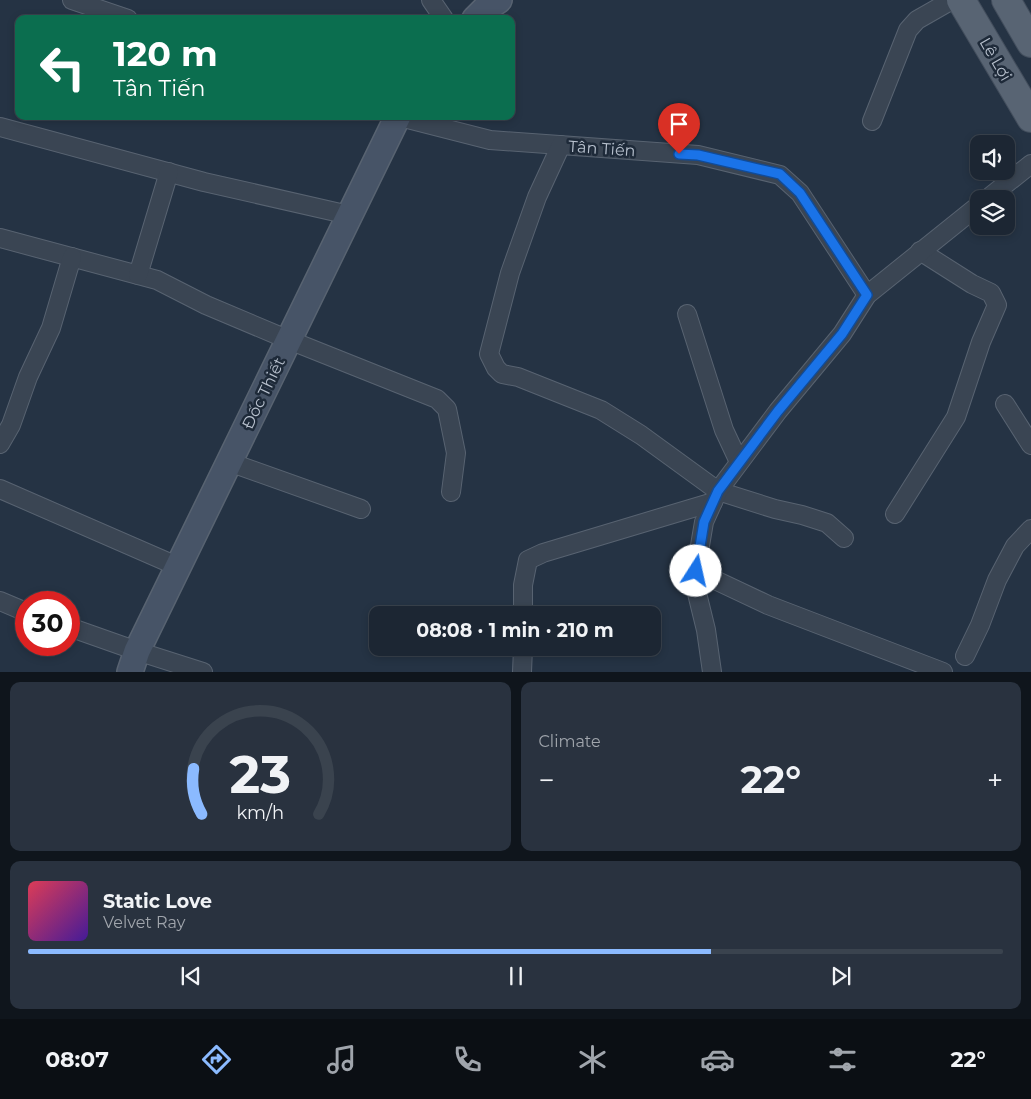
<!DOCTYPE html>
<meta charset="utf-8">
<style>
body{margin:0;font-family:Montserrat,sans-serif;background:#29323f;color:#f1f3f6;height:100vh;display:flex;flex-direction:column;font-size:19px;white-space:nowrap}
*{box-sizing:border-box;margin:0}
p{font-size:16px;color:#a0a5ac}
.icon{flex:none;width:28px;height:28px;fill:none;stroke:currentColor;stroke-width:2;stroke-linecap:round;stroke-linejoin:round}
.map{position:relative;height:672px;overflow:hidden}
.panel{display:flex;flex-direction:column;gap:10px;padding:10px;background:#0f151c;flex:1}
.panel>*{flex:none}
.banner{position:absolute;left:15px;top:15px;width:500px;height:105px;border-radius:10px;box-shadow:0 2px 8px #0003,0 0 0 1px #3a434e;background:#0b6e4f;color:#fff;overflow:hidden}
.buttons{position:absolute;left:970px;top:135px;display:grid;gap:10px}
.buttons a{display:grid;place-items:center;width:45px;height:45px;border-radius:10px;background:#1c2633;box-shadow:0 2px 8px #0003,0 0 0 1px #3a434e;font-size:25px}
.speed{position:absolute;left:15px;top:591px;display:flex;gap:10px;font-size:25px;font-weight:700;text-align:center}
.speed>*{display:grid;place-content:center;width:65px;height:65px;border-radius:50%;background:#1c2633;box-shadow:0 2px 8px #0003,0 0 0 1px #3a434e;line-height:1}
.speed .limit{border:8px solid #d22;background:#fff;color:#111}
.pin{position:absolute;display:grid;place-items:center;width:42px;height:42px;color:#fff;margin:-51px -21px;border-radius:50% 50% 50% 0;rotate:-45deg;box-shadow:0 0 5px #0007}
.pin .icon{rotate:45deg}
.me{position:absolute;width:55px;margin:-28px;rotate:10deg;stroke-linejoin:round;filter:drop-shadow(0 0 4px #0008)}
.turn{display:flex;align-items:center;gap:18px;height:105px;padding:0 15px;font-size:22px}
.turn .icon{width:65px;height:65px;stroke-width:2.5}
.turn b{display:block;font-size:35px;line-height:42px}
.big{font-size:38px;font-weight:700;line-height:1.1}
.panel .card{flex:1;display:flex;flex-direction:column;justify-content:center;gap:8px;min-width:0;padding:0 18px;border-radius:10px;background:#29323f}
.panel .dial{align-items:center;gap:0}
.dial svg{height:130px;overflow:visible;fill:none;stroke:#3a434e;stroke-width:7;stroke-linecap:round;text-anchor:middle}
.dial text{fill:#f1f3f6;stroke:none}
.song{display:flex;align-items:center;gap:15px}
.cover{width:60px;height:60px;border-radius:8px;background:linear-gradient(135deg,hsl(350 70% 55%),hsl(260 70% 35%))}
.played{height:5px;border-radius:2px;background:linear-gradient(90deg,#8bbaff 70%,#3a434e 70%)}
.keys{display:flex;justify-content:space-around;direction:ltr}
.heat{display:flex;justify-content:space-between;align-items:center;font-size:28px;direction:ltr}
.panel .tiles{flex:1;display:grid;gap:10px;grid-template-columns:1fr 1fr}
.card:last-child{grid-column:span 2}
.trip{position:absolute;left:369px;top:606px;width:292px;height:50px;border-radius:10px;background:#1c2633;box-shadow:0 2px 8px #0003,0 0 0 1px #3a434e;font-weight:700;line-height:50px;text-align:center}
.menu{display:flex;height:80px;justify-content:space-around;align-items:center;background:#0b0f14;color:#a0a5ac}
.menu .icon{width:35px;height:35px}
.menu .active{color:#8bbaff}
.menu b{font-size:22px;color:#f1f3f6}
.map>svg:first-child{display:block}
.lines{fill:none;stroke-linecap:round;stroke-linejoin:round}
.street-casing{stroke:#586371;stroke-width:20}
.secondary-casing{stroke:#586371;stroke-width:28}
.primary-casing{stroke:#434e5d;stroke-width:30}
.street{stroke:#3a4553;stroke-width:18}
.secondary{stroke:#475467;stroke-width:25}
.primary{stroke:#586473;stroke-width:28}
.route-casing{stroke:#114b97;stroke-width:12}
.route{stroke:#1a73e8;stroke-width:9}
.labels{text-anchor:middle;stroke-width:5;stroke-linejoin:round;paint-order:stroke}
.street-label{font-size:16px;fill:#b7c0cd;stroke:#1e2a39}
</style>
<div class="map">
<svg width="1031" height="672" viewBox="0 0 1031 672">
<rect width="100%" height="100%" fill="#253344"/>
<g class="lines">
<g class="street-casing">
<g id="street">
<path d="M72 0 128 19"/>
<path d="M431 0 444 19"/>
<path d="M396 116 490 140 698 155 780 175 800 193 867 295"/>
<path d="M872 121 908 30 917 20 952 0"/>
<path d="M0 127 204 182 349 215"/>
<path d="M561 145 537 197 510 273 489 354 496 368 502 374 518 377 601 410 641 435 718 491 775 509 802 515 827 523 844 538"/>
<path d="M987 199 1031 164"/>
<path d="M0 238 157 280 206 305 289 340 437 399 447 409 456 453 451 492"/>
<path d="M138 275 169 172"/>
<path d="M687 314 724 430 739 462"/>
<path d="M1005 404 1031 445"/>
<path d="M0 444 11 425 28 377 51 328 72 257"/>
<path d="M229 462 361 509"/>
<path d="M0 489 179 567"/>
<path d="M895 514 956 417 981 342 997 305 991 293 972 284 920 251"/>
<path d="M696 571 768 605 943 672"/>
<path d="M0 601 26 612"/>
<path d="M523 615V585L528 560 543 553 713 502"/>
<path d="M69 627 137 651 203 672"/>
<path d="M965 656 980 625 997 580 1015 546 1031 529"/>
<path d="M522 672 523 648"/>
<path d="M712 672 706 630 694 581 704 522 718 491 778 411 842 334 867 295 979 205"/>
</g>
</g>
<g class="secondary-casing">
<g id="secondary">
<path d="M475 19 484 10 499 0"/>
<path d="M130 672 137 651 398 116"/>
</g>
</g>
<g class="primary-casing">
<g id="primary">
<path d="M961 0 1031 118"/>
<path d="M1006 0 1031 43"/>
</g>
</g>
<use href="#street" class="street"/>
<use href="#secondary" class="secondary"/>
<use href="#primary" class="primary"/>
</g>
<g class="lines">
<g class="route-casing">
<path id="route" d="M679 154 698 155 780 174 800 193 867 295 842 334 778 411 718 491 704 522 696 571"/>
</g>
<use href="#route" class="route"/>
</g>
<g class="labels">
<g class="street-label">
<text transform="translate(996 59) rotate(60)" y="6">Lê Lợi</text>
<text transform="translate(602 148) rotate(4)" y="6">Tân Tiến</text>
<text transform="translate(263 393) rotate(-64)" y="6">Đốc Thiết</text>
</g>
</g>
</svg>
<div class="buttons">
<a><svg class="icon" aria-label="sound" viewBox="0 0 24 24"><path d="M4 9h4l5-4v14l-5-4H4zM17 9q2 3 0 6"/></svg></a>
<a><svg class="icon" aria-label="layers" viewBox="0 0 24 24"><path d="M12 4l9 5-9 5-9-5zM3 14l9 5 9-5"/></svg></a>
</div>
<div class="speed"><div class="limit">30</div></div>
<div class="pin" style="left:679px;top:154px;background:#d93025"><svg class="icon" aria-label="arrive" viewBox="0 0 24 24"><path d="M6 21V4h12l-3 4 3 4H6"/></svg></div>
<svg class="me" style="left:696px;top:571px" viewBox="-20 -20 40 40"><circle r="19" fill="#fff"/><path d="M0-13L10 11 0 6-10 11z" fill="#1a73e8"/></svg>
<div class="trip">08:08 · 1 min · 210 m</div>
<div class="banner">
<div class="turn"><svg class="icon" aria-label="left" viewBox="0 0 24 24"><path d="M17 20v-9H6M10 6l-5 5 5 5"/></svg><div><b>120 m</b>Tân Tiến</div></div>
</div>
</div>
<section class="panel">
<div class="tiles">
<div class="card dial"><svg viewBox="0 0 100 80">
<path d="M14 69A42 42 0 1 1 86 69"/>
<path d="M14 69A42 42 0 0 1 9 41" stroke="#8bbaff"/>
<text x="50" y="56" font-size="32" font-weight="700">23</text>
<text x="50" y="72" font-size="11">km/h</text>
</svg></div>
<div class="card"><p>Climate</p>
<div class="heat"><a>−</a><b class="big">22°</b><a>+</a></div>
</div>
<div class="card">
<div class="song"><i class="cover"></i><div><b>Static Love</b><p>Velvet Ray</p></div></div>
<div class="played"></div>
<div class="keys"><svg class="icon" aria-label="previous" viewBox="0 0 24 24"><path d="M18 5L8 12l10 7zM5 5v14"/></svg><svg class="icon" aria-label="pause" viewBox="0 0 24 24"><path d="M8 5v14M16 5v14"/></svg><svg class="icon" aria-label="next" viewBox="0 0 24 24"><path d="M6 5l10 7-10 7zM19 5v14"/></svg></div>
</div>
</div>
</section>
<nav class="menu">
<b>08:07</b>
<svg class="icon active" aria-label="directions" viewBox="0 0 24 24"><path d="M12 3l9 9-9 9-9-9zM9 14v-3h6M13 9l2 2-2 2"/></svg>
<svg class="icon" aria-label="music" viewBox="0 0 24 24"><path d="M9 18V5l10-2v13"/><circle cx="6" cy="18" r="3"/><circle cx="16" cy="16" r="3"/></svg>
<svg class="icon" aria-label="phone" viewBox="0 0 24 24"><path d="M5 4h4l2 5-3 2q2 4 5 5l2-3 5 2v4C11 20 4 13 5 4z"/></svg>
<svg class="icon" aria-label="climate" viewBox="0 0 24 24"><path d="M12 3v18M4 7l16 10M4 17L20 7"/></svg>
<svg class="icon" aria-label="car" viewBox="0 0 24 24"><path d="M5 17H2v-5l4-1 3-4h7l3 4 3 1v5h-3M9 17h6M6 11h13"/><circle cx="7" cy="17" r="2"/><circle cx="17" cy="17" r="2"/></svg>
<svg class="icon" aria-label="filters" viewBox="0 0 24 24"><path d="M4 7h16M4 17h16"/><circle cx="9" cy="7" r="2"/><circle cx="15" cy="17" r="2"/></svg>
<b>22°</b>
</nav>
